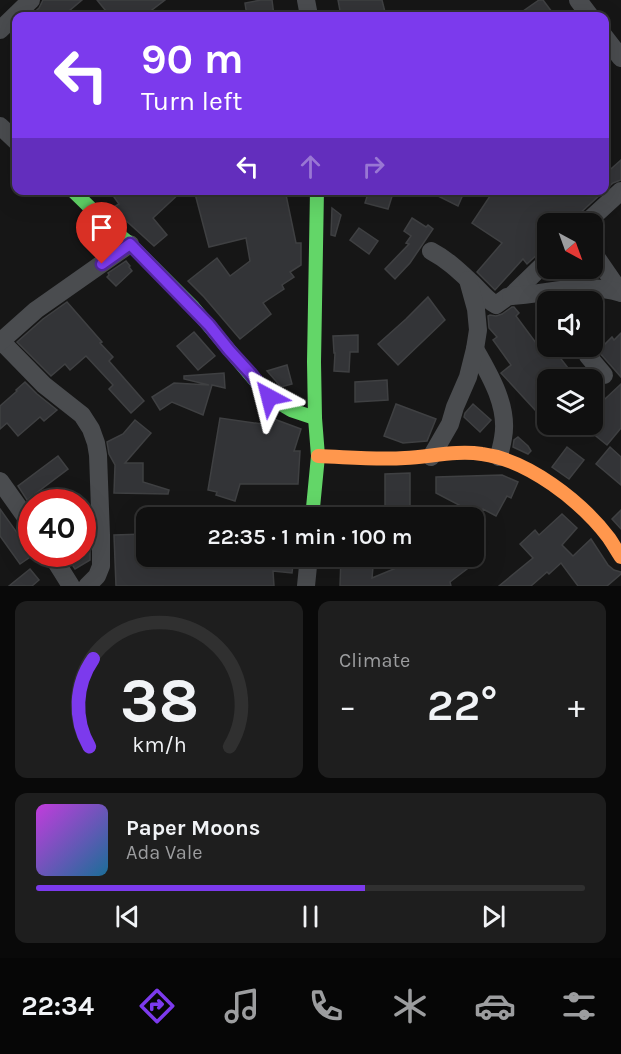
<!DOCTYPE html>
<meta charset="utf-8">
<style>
body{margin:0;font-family:Karla,sans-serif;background:#1e1e1e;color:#f1f3f6;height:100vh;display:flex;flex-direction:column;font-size:22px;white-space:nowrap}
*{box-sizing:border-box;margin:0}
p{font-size:20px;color:#9c9d9f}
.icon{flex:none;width:33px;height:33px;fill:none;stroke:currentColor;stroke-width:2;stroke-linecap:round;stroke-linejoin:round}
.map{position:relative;height:586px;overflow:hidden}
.sheet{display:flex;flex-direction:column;gap:15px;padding:15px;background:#090909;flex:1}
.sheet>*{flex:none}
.hud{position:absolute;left:12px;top:12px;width:597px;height:183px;border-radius:12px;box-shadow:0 6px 24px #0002,0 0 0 2px #303030;background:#7c3aed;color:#fff;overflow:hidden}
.needle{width:39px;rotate:139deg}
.tools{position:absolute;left:537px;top:213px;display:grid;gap:12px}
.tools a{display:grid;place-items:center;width:66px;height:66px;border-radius:12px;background:#101010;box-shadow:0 6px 24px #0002,0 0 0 2px #303030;font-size:30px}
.speed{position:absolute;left:18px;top:489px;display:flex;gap:12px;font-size:30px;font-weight:700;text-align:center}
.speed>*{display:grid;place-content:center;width:78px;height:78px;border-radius:50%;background:#101010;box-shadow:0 6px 24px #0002,0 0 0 2px #303030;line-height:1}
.speed .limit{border:9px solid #d22;background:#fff;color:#111}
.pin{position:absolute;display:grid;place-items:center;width:51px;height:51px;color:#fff;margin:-62px -26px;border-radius:50% 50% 50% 0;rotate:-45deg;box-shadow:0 0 6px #0007}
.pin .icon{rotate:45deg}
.me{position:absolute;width:66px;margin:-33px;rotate:322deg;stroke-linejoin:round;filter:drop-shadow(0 0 4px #0008)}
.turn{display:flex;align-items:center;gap:21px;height:126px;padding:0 30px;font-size:27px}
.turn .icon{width:78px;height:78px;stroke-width:2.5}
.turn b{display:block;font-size:42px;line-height:51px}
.lanes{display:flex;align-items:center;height:57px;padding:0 30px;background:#0003;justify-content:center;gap:30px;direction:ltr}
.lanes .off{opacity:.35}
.big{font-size:45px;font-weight:600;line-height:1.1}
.sheet .card{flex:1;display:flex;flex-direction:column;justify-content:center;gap:9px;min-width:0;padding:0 21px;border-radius:12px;background:#1e1e1e}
.sheet .dial{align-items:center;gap:0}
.dial svg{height:156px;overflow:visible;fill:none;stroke:#303030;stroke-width:7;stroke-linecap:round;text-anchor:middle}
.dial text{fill:#f1f3f6;stroke:none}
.song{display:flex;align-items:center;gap:18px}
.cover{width:72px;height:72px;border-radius:9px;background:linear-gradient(135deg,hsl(290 70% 55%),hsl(200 70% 35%))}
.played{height:6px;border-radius:3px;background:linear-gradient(90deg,#7c3aed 60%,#303030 60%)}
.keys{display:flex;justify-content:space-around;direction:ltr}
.heat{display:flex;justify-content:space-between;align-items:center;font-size:33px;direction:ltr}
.sheet .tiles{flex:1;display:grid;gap:15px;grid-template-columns:1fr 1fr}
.card:last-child{grid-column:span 2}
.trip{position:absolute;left:136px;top:507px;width:348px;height:60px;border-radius:12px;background:#101010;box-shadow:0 6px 24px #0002,0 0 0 2px #303030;font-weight:600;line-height:60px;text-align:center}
.dock{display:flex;height:96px;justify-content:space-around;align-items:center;background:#060606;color:#9c9d9f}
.dock .icon{width:42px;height:42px}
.dock .on{color:#7c3aed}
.dock b{font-size:27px;color:#f1f3f6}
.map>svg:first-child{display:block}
.building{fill:#333437;stroke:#3f4042;stroke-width:1.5}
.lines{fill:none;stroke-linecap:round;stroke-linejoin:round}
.street{stroke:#4a4c4f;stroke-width:18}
.fast{stroke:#63d668;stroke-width:14}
.slow{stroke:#ff974d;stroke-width:14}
.route-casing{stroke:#51269a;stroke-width:15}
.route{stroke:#7c3aed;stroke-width:10}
</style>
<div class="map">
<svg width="621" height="586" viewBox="0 0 621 586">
<rect width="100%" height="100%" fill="#161616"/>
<g class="building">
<path d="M43 0H82L63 16H30L39 8Z"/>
<path d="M97 0H165L144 16H110Z"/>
<path d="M261 0H272L274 16H247L245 3Z"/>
<path d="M338 0H382L386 16H341Z"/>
<path d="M539 0H543L555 16H516Z"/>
<path d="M621 160V180L613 183 577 216 574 224H548V249L540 252 527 264 523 259 495 290 477 272 502 243 472 223 494 190H604V175Z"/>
<path d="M109 190H183L153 218 167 235 154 246 112 208 119 204Z"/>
<path d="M194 190H285L296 243H301V265L290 272 294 277 282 285 284 289 263 303 271 314 240 339 204 297 188 281 217 258 230 276 250 261 246 238 209 247Z"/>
<path d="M369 190H394L388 209 365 203Z"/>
<path d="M426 190H465L458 206Z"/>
<path d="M332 208 341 215 335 236 331 235Z"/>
<path d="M412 218 426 227 428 225 433 229 410 263 395 279 385 269 409 244 406 243 411 236 404 231Z"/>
<path d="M359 228 378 241 369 254 350 240Z"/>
<path d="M126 261 130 266 129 267 132 271 116 286 107 277 109 275 108 273Z"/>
<path d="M428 297 445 320 398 365 378 344 406 319Z"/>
<path d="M67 302 102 342 100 343 113 357 109 361 144 401 131 413 109 389 113 385 86 356 70 370 65 364 51 376 17 342 43 319Z"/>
<path d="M512 307H514L519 313 516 316 536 343 544 337 548 342V346H551L568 368 581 380H548V424L501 373 511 365 493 340 497 337 489 328 488 316 490 315 496 316 502 314Z"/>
<path d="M194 332 215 356 198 370 177 346Z"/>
<path d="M621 333V377L598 351 612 337 614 340Z"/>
<path d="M358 335V352H350L349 372 334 371 335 353H334L333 336Z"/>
<path d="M287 365 292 384 281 387 267 371Z"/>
<path d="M224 373 225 388 212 385 203 415 172 402 160 410 152 397 174 383 209 385 184 379V376Z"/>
<path d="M387 380 388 400 355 402V382Z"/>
<path d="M25 382 37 394 57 410 44 421 40 417 18 436 7 423 0 429V406L17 391 16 390Z"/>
<path d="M621 384V428L607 445 592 433V411Z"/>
<path d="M396 404 436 419 427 441 403 443 384 436Z"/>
<path d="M473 404 491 420 480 432 464 417 465 413Z"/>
<path d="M266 416 301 429 294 451H300L298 484H240L235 501 216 495 217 492 208 490 220 418 262 424Z"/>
<path d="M135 420 151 433 125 463H143V482L169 490 168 494 114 493 115 465 109 454 107 442 123 434Z"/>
<path d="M518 437 528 446 531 451 528 454 513 447 514 440Z"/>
<path d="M567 447 584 460 569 479 552 467Z"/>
<path d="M610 447 621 457V485L596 464Z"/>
<path d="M58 456 68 469 27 500 18 486Z"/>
<path d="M410 473V510H385V474Z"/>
<path d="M502 475 518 482 511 498 507 496 496 516 483 509 480 516 436 493V477Z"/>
<path d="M0 509 33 555 20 564 0 536Z"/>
<path d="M621 510V529L612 519Z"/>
<path d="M562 514 577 528 562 545 573 556 591 539 608 565 614 570 621 572V574L607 586H578L561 563 549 574 547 572 531 586H499L533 558 520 544 535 530 539 535Z"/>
<path d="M82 530 90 541V560L75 569 65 554H82Z"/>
<path d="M145 534 146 556H190V564L250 566 251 556H294L292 573 273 571 274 586H116L114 535Z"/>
<path d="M374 556 372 578 425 556H484L450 582 451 586H340L341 557Z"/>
<path d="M30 569 39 580 32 586H9Z"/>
</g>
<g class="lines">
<g class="street">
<path d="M306 0 309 16"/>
<path d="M578 0 590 16"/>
<path d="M0 30 31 0"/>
<path d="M604 36 621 58"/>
<path d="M0 126 16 141"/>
<path d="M585 224 621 191"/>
<path d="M431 251C448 260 460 272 474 285 481 292 487 300 496 305L507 297 511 296 548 260"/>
<path d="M592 251 621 293"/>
<path d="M580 268 581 288"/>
<path d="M586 287C593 298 594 304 592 317"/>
<path d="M511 296C548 294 584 281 621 293"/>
<path d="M1 341 44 385 82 415 91 429 96 443 98 455 101 535V566L97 576 87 586"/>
<path d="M0 342 36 310 130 244"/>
<path d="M585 346 588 356 604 375"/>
<path d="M475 349C490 375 509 407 503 438 502 445 500 451 499 457"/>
<path d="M431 457 450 424 455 407 468 377 475 349 478 330 476 309 468 280"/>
<path d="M0 481 32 526"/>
<path d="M51 554 71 586"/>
<path d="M306 586 309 556"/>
</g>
<g class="fast">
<path d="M72 190 112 229 130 244 193 307 269 397 291 410 315 418"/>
<path d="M312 518 318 456 315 418 314 362 317 190"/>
</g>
<path class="slow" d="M318 456C347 457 376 460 405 458 430 457 456 450 482 454 528 460 581 501 609 538 613 544 617 551 621 557"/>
</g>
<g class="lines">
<g class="route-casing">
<path id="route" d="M102 264 130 244 209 325 229 350 250 373 269 397"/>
</g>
<use href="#route" class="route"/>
</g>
</svg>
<div class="tools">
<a><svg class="needle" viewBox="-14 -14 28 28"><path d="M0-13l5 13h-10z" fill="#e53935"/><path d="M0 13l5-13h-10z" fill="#9c9d9f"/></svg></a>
<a><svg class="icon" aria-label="sound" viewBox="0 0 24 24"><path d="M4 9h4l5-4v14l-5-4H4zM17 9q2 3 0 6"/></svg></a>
<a><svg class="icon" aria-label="layers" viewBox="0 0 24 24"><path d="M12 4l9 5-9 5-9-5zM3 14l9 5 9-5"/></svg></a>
</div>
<div class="speed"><div class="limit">40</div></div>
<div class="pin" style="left:102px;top:264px;background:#d93025"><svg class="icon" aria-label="arrive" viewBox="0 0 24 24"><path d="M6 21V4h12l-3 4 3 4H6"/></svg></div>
<svg class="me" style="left:269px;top:397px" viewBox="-20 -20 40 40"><path d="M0-17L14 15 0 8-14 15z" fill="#7c3aed" stroke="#fff" stroke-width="4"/></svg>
<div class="trip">22:35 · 1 min · 100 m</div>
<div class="hud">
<div class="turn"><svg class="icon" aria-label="left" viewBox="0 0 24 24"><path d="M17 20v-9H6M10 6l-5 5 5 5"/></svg><div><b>90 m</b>Turn left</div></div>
<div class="lanes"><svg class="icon" aria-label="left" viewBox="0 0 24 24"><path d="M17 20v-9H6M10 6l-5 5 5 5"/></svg><svg class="icon off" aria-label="ahead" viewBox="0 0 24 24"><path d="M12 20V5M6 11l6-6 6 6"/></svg><svg class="icon off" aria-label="right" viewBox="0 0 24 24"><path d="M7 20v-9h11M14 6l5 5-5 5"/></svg></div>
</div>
</div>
<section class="sheet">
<div class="tiles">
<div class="card dial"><svg viewBox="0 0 100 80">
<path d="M14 69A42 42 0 1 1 86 69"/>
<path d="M14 69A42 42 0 0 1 16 24" stroke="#7c3aed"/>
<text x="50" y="56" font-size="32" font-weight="700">38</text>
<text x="50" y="72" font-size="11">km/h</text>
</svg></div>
<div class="card"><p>Climate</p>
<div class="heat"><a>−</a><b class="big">22°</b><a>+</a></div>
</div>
<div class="card">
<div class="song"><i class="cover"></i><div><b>Paper Moons</b><p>Ada Vale</p></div></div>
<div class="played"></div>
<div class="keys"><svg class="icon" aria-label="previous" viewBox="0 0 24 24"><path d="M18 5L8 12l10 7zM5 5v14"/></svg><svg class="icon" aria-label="pause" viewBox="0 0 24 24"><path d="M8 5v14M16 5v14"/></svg><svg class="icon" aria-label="next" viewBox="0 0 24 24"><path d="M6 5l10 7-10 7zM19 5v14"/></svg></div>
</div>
</div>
</section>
<nav class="dock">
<b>22:34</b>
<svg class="icon on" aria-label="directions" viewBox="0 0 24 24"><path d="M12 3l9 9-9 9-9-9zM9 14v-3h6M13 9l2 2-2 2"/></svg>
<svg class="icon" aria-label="music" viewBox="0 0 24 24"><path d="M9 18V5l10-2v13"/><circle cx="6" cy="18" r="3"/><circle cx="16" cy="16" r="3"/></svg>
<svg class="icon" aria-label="phone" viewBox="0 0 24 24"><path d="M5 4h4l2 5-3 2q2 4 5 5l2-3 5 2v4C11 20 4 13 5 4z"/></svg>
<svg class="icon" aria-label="climate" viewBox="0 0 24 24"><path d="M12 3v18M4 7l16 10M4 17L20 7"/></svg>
<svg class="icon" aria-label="car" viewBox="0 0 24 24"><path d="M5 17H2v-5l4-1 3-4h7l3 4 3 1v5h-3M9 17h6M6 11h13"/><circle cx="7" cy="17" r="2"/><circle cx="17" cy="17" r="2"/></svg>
<svg class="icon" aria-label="filters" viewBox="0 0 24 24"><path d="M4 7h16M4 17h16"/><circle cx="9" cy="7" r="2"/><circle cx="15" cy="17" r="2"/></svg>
</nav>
